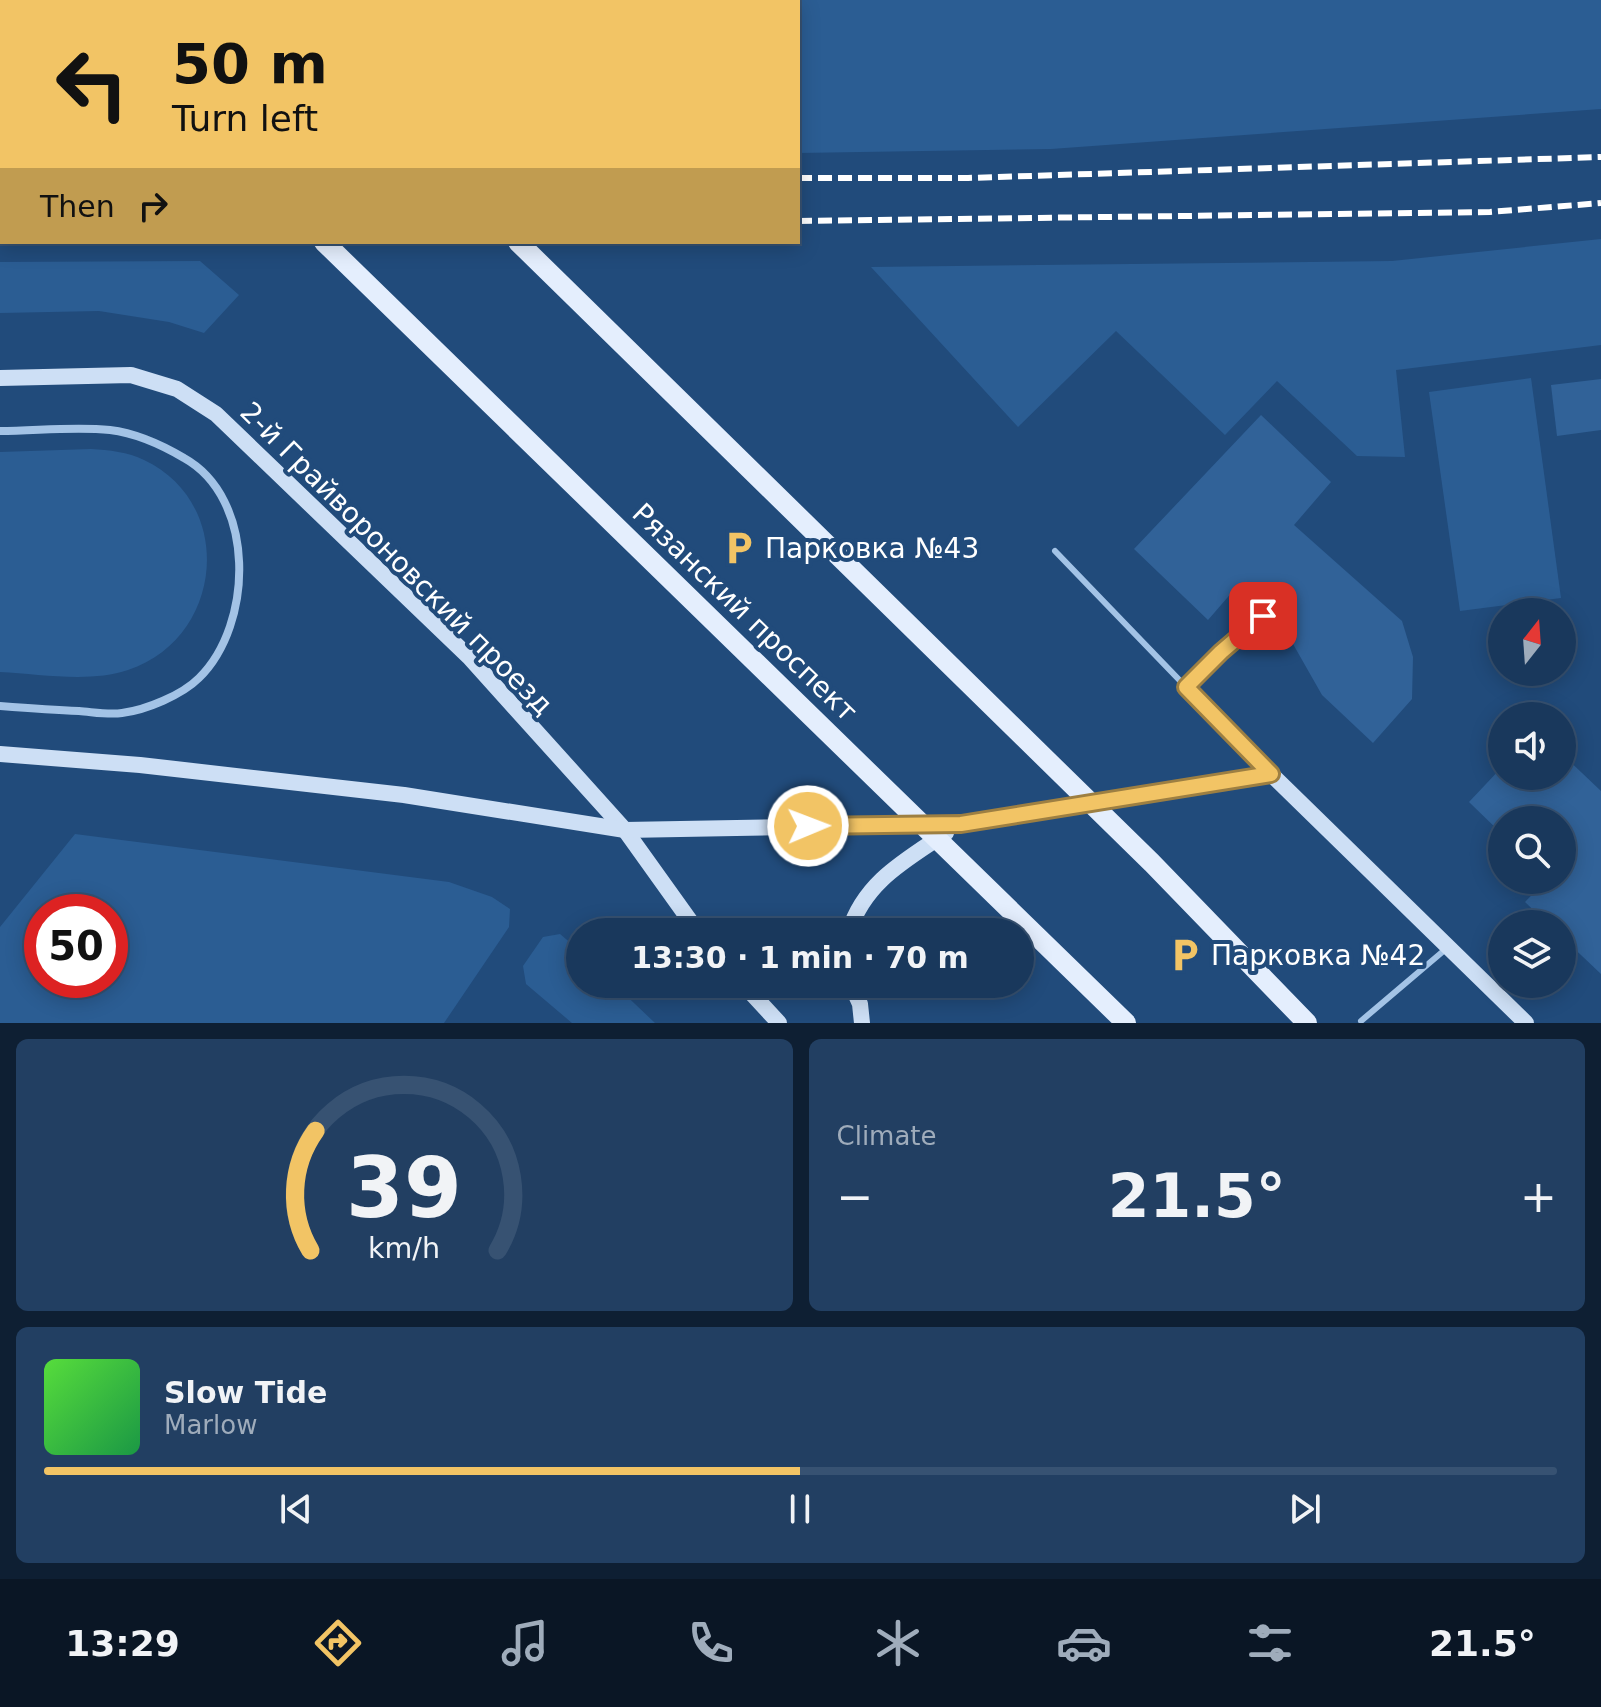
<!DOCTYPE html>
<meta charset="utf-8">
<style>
body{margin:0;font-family:"DejaVu Sans",sans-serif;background:#223f62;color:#f1f3f6;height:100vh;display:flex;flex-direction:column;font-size:30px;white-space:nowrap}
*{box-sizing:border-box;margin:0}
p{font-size:26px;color:#9facbb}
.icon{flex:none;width:44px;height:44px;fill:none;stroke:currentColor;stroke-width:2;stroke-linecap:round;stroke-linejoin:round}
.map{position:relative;height:1023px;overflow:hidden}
.drawer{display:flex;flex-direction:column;gap:16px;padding:16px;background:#0e1f33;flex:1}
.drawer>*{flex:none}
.guide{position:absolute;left:0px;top:0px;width:800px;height:244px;box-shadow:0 4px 20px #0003,0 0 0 2px #375272;background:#f2c465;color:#111;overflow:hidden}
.needle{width:52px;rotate:17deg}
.tools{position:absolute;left:1488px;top:598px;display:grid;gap:16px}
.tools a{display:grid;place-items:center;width:88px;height:88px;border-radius:50%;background:#19385c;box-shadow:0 4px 20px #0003,0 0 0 2px #375272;font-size:40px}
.speed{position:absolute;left:24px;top:894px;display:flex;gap:16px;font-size:40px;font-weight:700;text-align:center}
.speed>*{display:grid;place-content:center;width:104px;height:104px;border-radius:50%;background:#19385c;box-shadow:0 4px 20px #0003,0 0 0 2px #375272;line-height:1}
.speed .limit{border:12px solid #d22;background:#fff;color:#111}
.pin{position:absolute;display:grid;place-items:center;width:68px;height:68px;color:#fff;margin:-34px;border-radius:16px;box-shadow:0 4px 12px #0006}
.me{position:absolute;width:88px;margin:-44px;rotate:89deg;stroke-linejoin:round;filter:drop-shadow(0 0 6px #0008)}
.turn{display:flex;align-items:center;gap:28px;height:168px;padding:0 40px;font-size:36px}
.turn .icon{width:104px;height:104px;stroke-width:2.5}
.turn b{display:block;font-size:56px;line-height:68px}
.then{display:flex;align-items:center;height:76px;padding:0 40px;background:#0003;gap:16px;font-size:30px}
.big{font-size:60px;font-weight:700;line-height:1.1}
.drawer .tile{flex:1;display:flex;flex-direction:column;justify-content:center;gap:12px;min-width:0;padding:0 28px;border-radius:12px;background:#223f62}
.drawer .dial{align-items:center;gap:0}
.dial svg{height:208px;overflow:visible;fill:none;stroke:#375272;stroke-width:7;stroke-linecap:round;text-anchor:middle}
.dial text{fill:#f1f3f6;stroke:none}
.song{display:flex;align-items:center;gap:24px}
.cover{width:96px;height:96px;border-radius:12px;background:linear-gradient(135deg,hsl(110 70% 55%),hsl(140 70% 35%))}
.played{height:8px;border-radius:4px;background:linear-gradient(90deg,#f2c465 50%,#375272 50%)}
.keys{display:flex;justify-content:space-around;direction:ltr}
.heat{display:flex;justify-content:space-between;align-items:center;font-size:44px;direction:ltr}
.drawer .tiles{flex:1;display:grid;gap:16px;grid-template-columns:1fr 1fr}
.tile:last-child{grid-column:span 2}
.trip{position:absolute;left:566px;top:918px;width:468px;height:80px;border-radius:40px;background:#19385c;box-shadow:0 4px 20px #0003,0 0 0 2px #375272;font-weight:700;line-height:80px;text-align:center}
.menu{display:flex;height:128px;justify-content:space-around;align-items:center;background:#0a1625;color:#9facbb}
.menu .icon{width:56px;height:56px}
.menu .active{color:#f2c465}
.menu b{font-size:36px;color:#f1f3f6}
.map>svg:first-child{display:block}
.green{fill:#2b5d93;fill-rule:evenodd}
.building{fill:#316298}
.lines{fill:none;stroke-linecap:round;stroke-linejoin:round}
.lane{stroke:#a3c3e6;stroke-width:6}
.street{stroke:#a3c3e6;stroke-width:8}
.secondary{stroke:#cddff5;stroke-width:16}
.primary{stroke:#e4eefd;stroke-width:20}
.rail{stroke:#fff;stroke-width:6;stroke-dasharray:14 6;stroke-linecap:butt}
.primary-bridge{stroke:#e4eefd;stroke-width:20}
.route-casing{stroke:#9d7f42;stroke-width:20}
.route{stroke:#f2c465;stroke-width:14}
.labels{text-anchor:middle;stroke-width:8;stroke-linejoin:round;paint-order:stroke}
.poi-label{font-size:28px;fill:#fff;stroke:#214b7b;text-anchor:start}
.street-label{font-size:28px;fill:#fff;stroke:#214b7b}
</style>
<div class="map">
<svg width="1601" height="1023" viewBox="0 0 1601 1023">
<rect width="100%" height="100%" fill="#214b7b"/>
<g class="green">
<path d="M443 0H1601V109L1051 149 798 153V2Z"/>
<path d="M1601 239V345L1396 370 1405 457 1357 456 1277 381 1225 435 1116 331 1018 427 871 267 1392 261Z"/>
<path d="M200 261 239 295 204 333 169 322 99 311 0 313V262Z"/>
<path d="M1531 378 1561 598 1460 611 1429 392Z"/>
<path d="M91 449C109 450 128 452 144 460 237 504 223 639 128 670 90 683 40 674 0 672V452Z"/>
<path d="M75 834 449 882 492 897 510 909 509 927 444 1023H0V927ZM110 912V980H42V912Z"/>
<path d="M560 934 580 951V984H614L655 1023H572L526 984 523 966 543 937Z"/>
</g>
<g class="building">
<path d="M1601 379V430L1557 436 1551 385Z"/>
<path d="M1261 415 1331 482 1294 525 1402 621 1413 657 1412 699 1373 743 1322 695 1293 644 1267 620V612H1259L1234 590 1208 620 1134 549Z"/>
<path d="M1562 754 1601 791V974L1562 937V924H1548L1525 902 1546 880H1562V820H1502V834L1469 802 1502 767V776H1562Z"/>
</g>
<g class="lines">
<g class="lane">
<path d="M1055 551 1268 772"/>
<path d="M1186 687 1221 652 1263 616"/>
<path d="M1361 1021 1447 948"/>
</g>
<path class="street" d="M0 431C36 431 74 426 110 430 135 433 162 445 184 458 256 498 254 624 199 678 182 695 146 710 122 713 108 715 93 712 79 711 53 710 26 708 0 706"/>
<g class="secondary">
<path d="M0 378 131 375 177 389 216 414 469 657 625 830 698 932"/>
<path d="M0 754 140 765 404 795 625 830 961 824 1271 774 1526 1023"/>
<path d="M849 932C864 882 906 860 946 833"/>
<path d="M743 984 779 1023"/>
<path d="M851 984 860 1004 862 1023"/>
</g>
<g class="primary">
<path d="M75 0 77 2"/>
<path d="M271 0 273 2"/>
</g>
<g class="rail">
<path d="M0 178H2"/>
<path d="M798 178H968L1601 157"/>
<path d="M798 221 1490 212 1601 203"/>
<path d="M0 224H2"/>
</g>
<g class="primary-bridge">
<path d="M324 242 1126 1023"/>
<path d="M518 242 1152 863 1307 1023"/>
</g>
</g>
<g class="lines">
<g class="route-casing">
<path id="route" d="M808 826 961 824 1271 774 1186 687 1221 652 1263 616"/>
</g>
<use href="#route" class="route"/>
</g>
<defs>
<g id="parking-bare" transform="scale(2.76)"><path d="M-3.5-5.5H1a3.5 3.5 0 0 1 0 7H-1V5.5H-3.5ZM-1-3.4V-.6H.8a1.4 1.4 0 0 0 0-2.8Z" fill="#f2c465" stroke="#214b7b" stroke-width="2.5" paint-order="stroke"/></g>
</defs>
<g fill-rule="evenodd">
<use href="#parking-bare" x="739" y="548"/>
<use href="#parking-bare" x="1185" y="955"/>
</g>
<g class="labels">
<g class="poi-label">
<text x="765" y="558">Парковка №43</text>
<text x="1211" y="965">Парковка №42</text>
</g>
<g class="street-label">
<text transform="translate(397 558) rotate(45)" y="10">2-й Грайвороновский проезд</text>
<text transform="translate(745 612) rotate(44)" y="10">Рязанский проспект</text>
</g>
</g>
</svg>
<div class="tools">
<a><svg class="needle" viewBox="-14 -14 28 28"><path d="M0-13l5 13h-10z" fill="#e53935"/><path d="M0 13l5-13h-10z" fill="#9facbb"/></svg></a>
<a><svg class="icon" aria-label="sound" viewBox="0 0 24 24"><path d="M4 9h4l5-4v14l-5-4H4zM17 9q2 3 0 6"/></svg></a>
<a><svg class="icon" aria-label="search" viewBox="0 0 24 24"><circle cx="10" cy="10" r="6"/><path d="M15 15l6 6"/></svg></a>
<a><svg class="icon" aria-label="layers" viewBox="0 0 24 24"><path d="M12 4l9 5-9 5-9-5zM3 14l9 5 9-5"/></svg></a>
</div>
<div class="speed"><div class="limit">50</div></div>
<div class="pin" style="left:1263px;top:616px;background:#d93025"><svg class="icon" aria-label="arrive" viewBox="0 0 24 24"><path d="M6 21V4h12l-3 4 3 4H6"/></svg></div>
<svg class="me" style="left:808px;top:826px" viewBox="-20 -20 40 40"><circle r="17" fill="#f2c465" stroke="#fff" stroke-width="3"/><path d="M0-11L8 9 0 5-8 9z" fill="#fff"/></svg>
<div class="trip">13:30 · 1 min · 70 m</div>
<div class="guide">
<div class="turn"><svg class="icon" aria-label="left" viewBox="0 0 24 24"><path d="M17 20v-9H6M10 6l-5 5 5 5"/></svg><div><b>50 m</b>Turn left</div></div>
<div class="then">Then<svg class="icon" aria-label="right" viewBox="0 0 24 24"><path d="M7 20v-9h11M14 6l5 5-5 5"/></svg></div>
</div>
</div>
<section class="drawer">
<div class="tiles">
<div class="tile dial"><svg viewBox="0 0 100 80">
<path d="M14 69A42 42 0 1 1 86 69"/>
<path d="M14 69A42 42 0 0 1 16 23" stroke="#f2c465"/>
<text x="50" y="56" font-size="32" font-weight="700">39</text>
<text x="50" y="72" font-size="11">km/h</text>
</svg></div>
<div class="tile"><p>Climate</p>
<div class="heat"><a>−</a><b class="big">21.5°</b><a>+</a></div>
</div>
<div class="tile">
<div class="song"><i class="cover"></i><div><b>Slow Tide</b><p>Marlow</p></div></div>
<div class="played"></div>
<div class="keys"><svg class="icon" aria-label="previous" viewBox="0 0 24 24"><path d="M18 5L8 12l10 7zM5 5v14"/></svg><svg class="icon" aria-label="pause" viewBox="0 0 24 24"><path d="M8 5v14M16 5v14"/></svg><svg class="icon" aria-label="next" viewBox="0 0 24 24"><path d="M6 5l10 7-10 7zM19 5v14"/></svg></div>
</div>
</div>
</section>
<nav class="menu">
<b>13:29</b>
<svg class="icon active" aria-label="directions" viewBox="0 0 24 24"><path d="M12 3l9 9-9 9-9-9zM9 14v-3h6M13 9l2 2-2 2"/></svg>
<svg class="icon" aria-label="music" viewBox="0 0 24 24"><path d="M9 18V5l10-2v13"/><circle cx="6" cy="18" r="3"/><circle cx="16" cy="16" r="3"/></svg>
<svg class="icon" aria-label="phone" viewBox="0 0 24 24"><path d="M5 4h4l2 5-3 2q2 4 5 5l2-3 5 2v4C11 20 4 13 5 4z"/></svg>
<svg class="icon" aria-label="climate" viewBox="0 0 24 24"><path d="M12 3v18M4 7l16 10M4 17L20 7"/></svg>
<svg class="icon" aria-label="car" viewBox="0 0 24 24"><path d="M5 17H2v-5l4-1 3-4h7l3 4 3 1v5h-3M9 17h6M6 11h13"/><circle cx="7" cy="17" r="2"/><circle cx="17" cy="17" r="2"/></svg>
<svg class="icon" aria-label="filters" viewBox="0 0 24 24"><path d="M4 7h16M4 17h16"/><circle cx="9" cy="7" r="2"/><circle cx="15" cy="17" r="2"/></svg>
<b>21.5°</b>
</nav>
